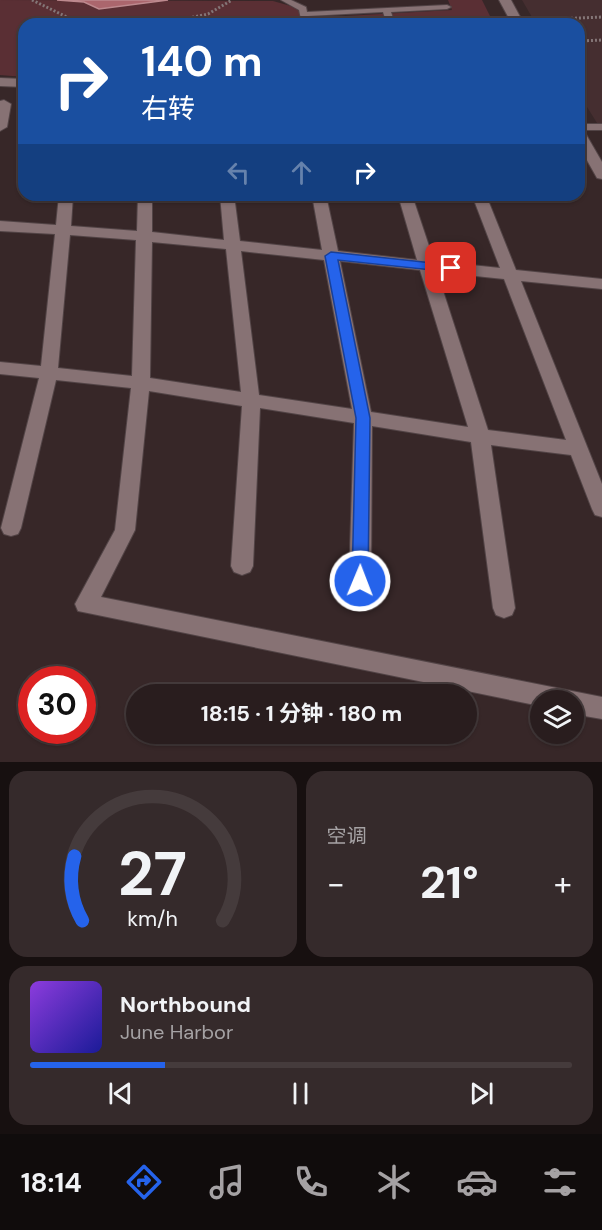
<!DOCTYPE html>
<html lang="zh">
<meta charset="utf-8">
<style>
body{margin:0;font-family:"DM Sans","Noto Sans SC",sans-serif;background:#352a2b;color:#f1f3f6;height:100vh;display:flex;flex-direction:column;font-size:22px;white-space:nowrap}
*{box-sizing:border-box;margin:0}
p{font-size:20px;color:#a5a2a4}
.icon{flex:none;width:33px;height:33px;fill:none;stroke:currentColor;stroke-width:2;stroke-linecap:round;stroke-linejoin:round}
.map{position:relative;height:762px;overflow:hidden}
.panel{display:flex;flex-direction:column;gap:9px;padding:9px;background:#171010;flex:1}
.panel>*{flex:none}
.hud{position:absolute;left:18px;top:18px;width:567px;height:183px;border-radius:18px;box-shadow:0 2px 4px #0004,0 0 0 2px #453b3c;background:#1a4fa0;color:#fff;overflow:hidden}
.tools{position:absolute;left:530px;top:690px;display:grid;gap:12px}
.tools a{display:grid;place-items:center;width:54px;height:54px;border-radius:50%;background:#291d1e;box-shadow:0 2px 4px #0004,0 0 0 2px #453b3c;font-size:30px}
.speed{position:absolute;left:18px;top:666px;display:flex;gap:12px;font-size:30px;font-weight:700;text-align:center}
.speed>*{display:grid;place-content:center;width:78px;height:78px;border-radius:50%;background:#291d1e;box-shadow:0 2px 4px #0004,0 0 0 2px #453b3c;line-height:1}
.speed .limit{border:9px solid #d22;background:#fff;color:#111}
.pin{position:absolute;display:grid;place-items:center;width:51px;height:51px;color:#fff;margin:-26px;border-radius:12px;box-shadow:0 3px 9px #0006}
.me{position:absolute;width:66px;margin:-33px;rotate:1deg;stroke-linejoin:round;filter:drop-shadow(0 0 4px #0008)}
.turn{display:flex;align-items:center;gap:21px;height:126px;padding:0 24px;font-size:27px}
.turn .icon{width:78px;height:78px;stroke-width:2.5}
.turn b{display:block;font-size:42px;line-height:51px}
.lanes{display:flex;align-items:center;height:57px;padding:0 24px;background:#0003;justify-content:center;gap:30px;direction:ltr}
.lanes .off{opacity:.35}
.big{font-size:45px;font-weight:700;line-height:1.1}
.panel .card{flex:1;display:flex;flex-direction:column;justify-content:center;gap:9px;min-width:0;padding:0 21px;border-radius:18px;background:#352a2b}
.panel .dial{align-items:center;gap:0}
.dial svg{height:156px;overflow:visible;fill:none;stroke:#453b3c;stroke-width:7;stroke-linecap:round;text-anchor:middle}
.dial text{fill:#f1f3f6;stroke:none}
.song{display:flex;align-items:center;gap:18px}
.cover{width:72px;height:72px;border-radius:9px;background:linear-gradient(135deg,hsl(270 70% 55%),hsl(240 70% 35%))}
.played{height:6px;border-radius:3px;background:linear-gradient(90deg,#2563eb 25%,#453b3c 25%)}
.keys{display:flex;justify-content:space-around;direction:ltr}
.heat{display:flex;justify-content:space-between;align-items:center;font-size:33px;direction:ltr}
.panel .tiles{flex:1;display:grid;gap:9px;grid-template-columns:1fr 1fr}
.card:last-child{grid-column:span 2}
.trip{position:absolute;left:126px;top:684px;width:351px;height:60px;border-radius:30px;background:#291d1e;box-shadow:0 2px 4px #0004,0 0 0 2px #453b3c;font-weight:700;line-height:60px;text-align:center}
.tab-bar{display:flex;height:96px;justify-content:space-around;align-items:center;background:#100c0c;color:#a5a2a4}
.tab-bar .icon{width:42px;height:42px}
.tab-bar .current{color:#2563eb}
.tab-bar b{font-size:27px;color:#f1f3f6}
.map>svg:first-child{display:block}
.built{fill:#452e30}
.green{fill:#5a2f34}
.water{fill:#ab666d;stroke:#bd898e;stroke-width:1.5}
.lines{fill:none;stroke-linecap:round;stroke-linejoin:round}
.service-casing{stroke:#524446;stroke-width:2}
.minor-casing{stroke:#524446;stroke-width:2}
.path{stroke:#847677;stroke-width:3;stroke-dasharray:2 2;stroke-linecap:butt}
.service{fill:#877274;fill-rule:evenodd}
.minor{fill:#877274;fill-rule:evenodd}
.route{fill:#2563eb;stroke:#184099;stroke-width:1.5}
</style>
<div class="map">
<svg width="602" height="762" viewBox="0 0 602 762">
<rect width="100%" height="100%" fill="#372728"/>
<path class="built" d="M522 0H602V131L579 94V24H536Z"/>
<g class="green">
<path d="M0 0 273 1 298 8 303 24H24V77L0 75Z"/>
<path d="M448 0H482L494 24H312L310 18 452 10Z"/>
</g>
<path class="water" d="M57 0H168L99 9 84 2Z"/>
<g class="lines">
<g class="service-casing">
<g id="service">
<path d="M281 0H291L306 7 307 12 447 5 451 7 447 9 391 12 395 24H387L383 12 308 16 310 24H302L299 10Z"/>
<rect x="579" y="124" width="23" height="6"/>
</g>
</g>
<g class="minor-casing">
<g id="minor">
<path d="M499 0H511L524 24H512Z"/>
<path d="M0 78 24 79V87L0 86Z"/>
<path d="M4 100 11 104 7 127 0 131V101Z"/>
<path d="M579 130 584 131 602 162V179L597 178 579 146Z"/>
<path d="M59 195H73L71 226 137 231 138 195H152V232L224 240 220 195H234L240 241 322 250 312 195H326L338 251 417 260 398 195H412L434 261 500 268 472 195H486L516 270 602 279V289L521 281 602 484V517L595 515 592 509 571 455 491 445 515 608 512 615 504 618 496 615 493 608 471 442 372 426 371 581 368 587 360 590 352 587 349 581 354 423 260 408 253 566 250 572 242 575 234 572 231 566 242 406 149 391 135 530 101 597 602 697V719L573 714V700H540V706L78 611 75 604 115 530 131 388 56 380 21 528 18 534 11 536 4 534 1 528 39 378 0 374V362L41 366 55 234 0 231V221L56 225ZM70 235 136 240 132 376 58 368ZM152 242 226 249 241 392 150 378ZM241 251 324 260 352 409 259 395ZM340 261 420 270 468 427 371 412ZM437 272 504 279 566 440 488 430Z"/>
</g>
</g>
<g class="path">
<path d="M32 0 73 20 97 24"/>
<path d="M531 20 602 17"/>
<path d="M161 24 208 14 232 0"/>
<path d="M579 41 602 40"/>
</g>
<use href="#service" class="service"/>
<use href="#minor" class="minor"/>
</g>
<path class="route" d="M331 252 451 265 457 268 451 272 338 260 370 418 368 581 366 586 360 588 354 586 352 581 356 418 325 256Z"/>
</svg>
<div class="tools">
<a><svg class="icon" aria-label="layers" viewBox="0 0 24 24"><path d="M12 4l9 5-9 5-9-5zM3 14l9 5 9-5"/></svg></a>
</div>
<div class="speed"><div class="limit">30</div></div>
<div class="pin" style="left:451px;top:268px;background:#d93025"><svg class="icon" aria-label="arrive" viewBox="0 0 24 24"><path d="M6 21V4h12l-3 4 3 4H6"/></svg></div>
<svg class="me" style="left:360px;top:581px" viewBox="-20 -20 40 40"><circle r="17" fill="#2563eb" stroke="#fff" stroke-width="3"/><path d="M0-11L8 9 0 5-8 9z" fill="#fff"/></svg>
<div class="trip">18:15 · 1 分钟 · 180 m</div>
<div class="hud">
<div class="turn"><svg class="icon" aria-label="right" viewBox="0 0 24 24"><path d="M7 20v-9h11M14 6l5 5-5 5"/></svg><div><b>140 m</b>右转</div></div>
<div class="lanes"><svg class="icon off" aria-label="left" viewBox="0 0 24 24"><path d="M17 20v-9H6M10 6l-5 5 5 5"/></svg><svg class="icon off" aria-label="ahead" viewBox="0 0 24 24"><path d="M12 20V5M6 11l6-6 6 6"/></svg><svg class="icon" aria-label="right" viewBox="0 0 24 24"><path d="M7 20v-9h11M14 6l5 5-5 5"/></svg></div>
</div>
</div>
<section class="panel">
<div class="tiles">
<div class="card dial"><svg viewBox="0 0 100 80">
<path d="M14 69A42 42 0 1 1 86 69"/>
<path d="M14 69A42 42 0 0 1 10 36" stroke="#2563eb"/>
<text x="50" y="56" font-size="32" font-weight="700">27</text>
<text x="50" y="72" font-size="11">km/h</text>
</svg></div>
<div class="card"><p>空调</p>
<div class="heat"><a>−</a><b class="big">21°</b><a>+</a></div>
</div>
<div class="card">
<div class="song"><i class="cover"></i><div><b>Northbound</b><p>June Harbor</p></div></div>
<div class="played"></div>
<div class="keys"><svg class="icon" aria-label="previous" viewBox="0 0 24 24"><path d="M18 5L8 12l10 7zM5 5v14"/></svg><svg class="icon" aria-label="pause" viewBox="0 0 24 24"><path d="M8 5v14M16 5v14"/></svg><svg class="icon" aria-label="next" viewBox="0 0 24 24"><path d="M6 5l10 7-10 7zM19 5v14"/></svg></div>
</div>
</div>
</section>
<nav class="tab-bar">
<b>18:14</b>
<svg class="icon current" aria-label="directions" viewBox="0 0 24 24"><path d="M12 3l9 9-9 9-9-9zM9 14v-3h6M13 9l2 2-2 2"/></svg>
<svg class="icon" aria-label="music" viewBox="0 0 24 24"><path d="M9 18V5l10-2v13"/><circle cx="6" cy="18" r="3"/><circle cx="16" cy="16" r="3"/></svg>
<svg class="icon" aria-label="phone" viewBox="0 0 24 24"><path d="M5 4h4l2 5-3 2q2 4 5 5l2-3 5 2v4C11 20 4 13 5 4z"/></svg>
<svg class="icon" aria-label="climate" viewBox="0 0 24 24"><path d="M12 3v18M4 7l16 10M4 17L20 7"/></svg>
<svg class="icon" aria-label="car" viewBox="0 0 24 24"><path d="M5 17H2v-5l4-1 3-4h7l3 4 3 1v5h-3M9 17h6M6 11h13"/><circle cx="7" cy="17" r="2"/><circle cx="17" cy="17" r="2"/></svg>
<svg class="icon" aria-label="filters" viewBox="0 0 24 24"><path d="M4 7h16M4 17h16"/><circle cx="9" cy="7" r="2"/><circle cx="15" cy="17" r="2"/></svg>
</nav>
